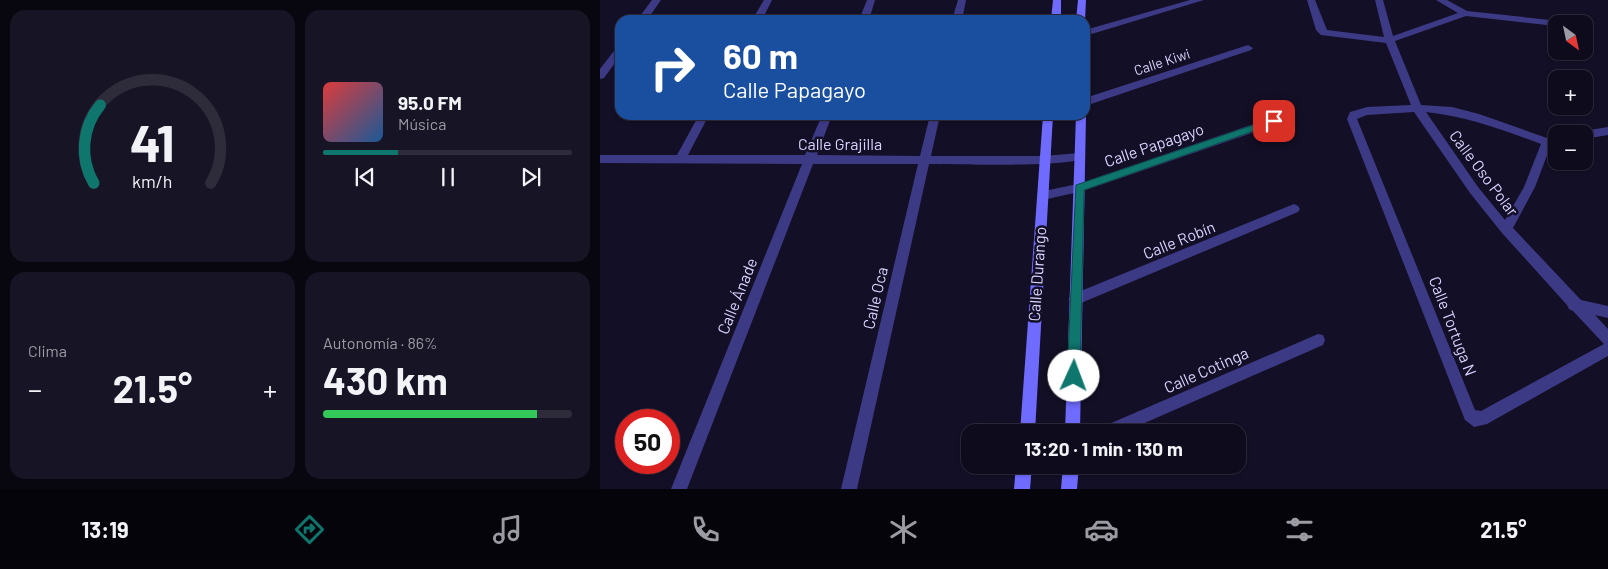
<!DOCTYPE html>
<html lang="es">
<meta charset="utf-8">
<style>
body{margin:0;font-family:Barlow,sans-serif;background:#171425;color:#f1f3f6;height:100vh;display:flex;flex-direction:column;font-size:19px;white-space:nowrap}
*{box-sizing:border-box;margin:0}
p{font-size:16px;color:#9b9ba3}
.icon{flex:none;width:28px;height:28px;fill:none;stroke:currentColor;stroke-width:2;stroke-linecap:round;stroke-linejoin:round}
.map{position:relative;flex:1;overflow:hidden}
.sheet{display:flex;flex-direction:column;gap:10px;padding:10px;background:#08060f;width:600px}
.sheet>*{flex:none}
.guide{position:absolute;left:15px;top:15px;width:475px;height:105px;border-radius:15px;box-shadow:0 1px 4px #0004,0 0 0 1px #2e2b3b;background:#1a4fa0;color:#fff;overflow:hidden}
.needle{width:32px;rotate:147deg}
.buttons{position:absolute;left:948px;top:15px;display:grid;gap:10px}
.buttons a{display:grid;place-items:center;width:45px;height:45px;border-radius:10px;background:#0e0b1c;box-shadow:0 1px 4px #0004,0 0 0 1px #2e2b3b;font-size:25px}
.speed{position:absolute;left:15px;top:409px;display:flex;gap:10px;font-size:25px;font-weight:700;text-align:center}
.speed>*{display:grid;place-content:center;width:65px;height:65px;border-radius:50%;background:#0e0b1c;box-shadow:0 1px 4px #0004,0 0 0 1px #2e2b3b;line-height:1}
.speed .limit{border:8px solid #d22;background:#fff;color:#111}
.pin{position:absolute;display:grid;place-items:center;width:42px;height:42px;color:#fff;margin:-21px;border-radius:10px;box-shadow:0 2px 8px #0006}
.me{position:absolute;width:55px;margin:-28px;rotate:2deg;stroke-linejoin:round;filter:drop-shadow(0 0 4px #0008)}
.turn{display:flex;align-items:center;gap:18px;height:105px;padding:0 25px;font-size:22px}
.turn .icon{width:65px;height:65px;stroke-width:2.5}
.turn b{display:block;font-size:35px;line-height:42px}
.big{font-size:38px;font-weight:700;line-height:1.1}
.sheet .card{flex:1;display:flex;flex-direction:column;justify-content:center;gap:8px;min-width:0;padding:0 18px;border-radius:15px;background:#171425}
.sheet .dial{align-items:center;gap:0}
.dial svg{height:130px;overflow:visible;fill:none;stroke:#2e2b3b;stroke-width:7;stroke-linecap:round;text-anchor:middle}
.dial text{fill:#f1f3f6;stroke:none}
.song{display:flex;align-items:center;gap:15px}
.cover{width:60px;height:60px;border-radius:8px;background:linear-gradient(135deg,hsl(0 70% 55%),hsl(210 70% 35%))}
.played{height:5px;border-radius:2px;background:linear-gradient(90deg,#0f766e 30%,#2e2b3b 30%)}
.keys{display:flex;justify-content:space-around;direction:ltr}
.heat{display:flex;justify-content:space-between;align-items:center;font-size:28px;direction:ltr}
.charge{height:8px;border-radius:4px;background:linear-gradient(90deg,#34c759 86%,#2e2b3b 0)}
.sheet .tiles{flex:1;display:grid;gap:10px;grid-template-columns:repeat(2,1fr)}
.trip{position:absolute;left:361px;top:424px;width:285px;height:50px;border-radius:15px;background:#0e0b1c;box-shadow:0 1px 4px #0004,0 0 0 1px #2e2b3b;font-weight:700;line-height:50px;text-align:center}
.tab-bar{display:flex;height:80px;justify-content:space-around;align-items:center;background:#06040b;color:#9b9ba3}
.tab-bar .icon{width:35px;height:35px}
.tab-bar .on{color:#0f766e}
.tab-bar b{font-size:22px;color:#f1f3f6}
main{display:flex;flex:1;min-height:0}
.map>svg:first-child{display:block}
.lines{fill:none;stroke-linecap:round;stroke-linejoin:round}
.minor{fill:#3d3a85;fill-rule:evenodd}
.secondary{fill:#6f6bff;fill-rule:evenodd}
.route{fill:#0f766e;stroke:#0a4d48}
.labels{text-anchor:middle;stroke-width:5;stroke-linejoin:round;paint-order:stroke}
.far-street-label{font-size:14px;fill:#d9d4ff;stroke:#130f26}
.street-label{font-size:16px;fill:#d9d4ff;stroke:#130f26}
</style>
<main>
<section class="sheet">
<div class="tiles">
<div class="card dial"><svg viewBox="0 0 100 80">
<path d="M14 69A42 42 0 1 1 86 69"/>
<path d="M14 69A42 42 0 0 1 18 21" stroke="#0f766e"/>
<text x="50" y="56" font-size="32" font-weight="700">41</text>
<text x="50" y="72" font-size="11">km/h</text>
</svg></div>
<div class="card">
<div class="song"><i class="cover"></i><div><b>95.0 FM</b><p>Música</p></div></div>
<div class="played"></div>
<div class="keys"><svg class="icon" aria-label="previous" viewBox="0 0 24 24"><path d="M18 5L8 12l10 7zM5 5v14"/></svg><svg class="icon" aria-label="pause" viewBox="0 0 24 24"><path d="M8 5v14M16 5v14"/></svg><svg class="icon" aria-label="next" viewBox="0 0 24 24"><path d="M6 5l10 7-10 7zM19 5v14"/></svg></div>
</div>
<div class="card"><p>Clima</p>
<div class="heat"><a>−</a><b class="big">21.5°</b><a>+</a></div>
</div>
<div class="card"><p>Autonomía · 86%</p><b class="big">430 km</b><div class="charge"></div></div>
</div>
</section>
<div class="map">
<svg width="1008" height="489" viewBox="0 0 1008 489">
<rect width="100%" height="100%" fill="#130f26"/>
<g class="lines">
<g class="minor">
<path d="M52 0H61L47 20H37Z"/>
<path d="M164 0H172L162 20H152Z"/>
<path d="M267 0H275L269 20H259Z"/>
<path d="M358 0H366L362 20H352Z"/>
<path d="M590 0H604L485 36V30Z"/>
<path d="M707 0H715L727 30 784 37 775 0H783L793 36 858 13 836 0H847L867 11 969 22 970 24H956V26L866 16 795 41 821 105 852 107 879 114 947 138 956 136V144L951 145 935 187 913 228 981 300 1008 306V318L995 315 1008 329V356L887 424 874 427 865 420 747 119 750 112 767 107 811 105 786 43 721 35 716 30ZM814 112 870 193 902 233 967 305 969 309 973 311 1004 344 881 411 875 410 757 119 767 115ZM826 112C866 116 903 130 941 144L924 187 905 220 878 187Z"/>
<path d="M648 45 653 48 651 50 485 106V98Z"/>
<path d="M20 46V56L4 78 0 79V69L17 47Z"/>
<path d="M99 115H109L88 155H205L222 115H232L217 155 320 156 330 115H340L331 156H444L479 153 485 157C477 168 350 164 329 164L257 489H241L318 164H213L87 489H71L202 164 0 163V155H77Z"/>
<path d="M674 117 678 118 679 121 678 124 483 191 443 200 437 195 439 192 478 184Z"/>
<path d="M1008 127V135L984 139V134H979L984 131Z"/>
<path d="M694 204 698 206 700 209 698 212 481 303 476 305 471 303 469 299 471 295Z"/>
<path d="M718 334 723 335 725 340 723 345 524 432H500L502 427Z"/>
</g>
<g class="secondary">
<path d="M453 0H461V20H451Z"/>
<path d="M478 0H486L485 21 476 20Z"/>
<path d="M485 113 486 115 480 432H465L476 115H485Z"/>
<path d="M443 115H453L435 432H420Z"/>
<path d="M416 465H432L430 489H414Z"/>
<path d="M463 465H479L477 489H461Z"/>
</g>
</g>
<path class="route" d="M674 118 677 119V123L484 190 480 376 479 380 474 382 469 380 467 376 476 185Z"/>
<g class="labels">
<g class="far-street-label">
<text transform="translate(562 62) rotate(-18)" y="5">Calle Kiwi</text>
</g>
<g class="street-label">
<text x="240" y="150">Calle Grajilla</text>
<text transform="translate(554 145) rotate(-19)" y="6">Calle Papagayo</text>
<text transform="translate(884 173) rotate(53)" y="6">Calle Oso Polar</text>
<text transform="translate(579 240) rotate(-22)" y="6">Calle Robín</text>
<text transform="translate(437 274) rotate(-86)" y="6">Calle Durango</text>
<text transform="translate(137 296) rotate(-68)" y="6">Calle Ánade</text>
<text transform="translate(275 298) rotate(-77)" y="6">Calle Oca</text>
<text transform="translate(853 326) rotate(69)" y="6">Calle Tortuga N</text>
<text transform="translate(606 370) rotate(-24)" y="6">Calle Cotinga</text>
</g>
</g>
</svg>
<div class="buttons">
<a><svg class="needle" viewBox="-14 -14 28 28"><path d="M0-13l5 13h-10z" fill="#e53935"/><path d="M0 13l5-13h-10z" fill="#9b9ba3"/></svg></a>
<a>+</a>
<a>−</a>
</div>
<div class="speed"><div class="limit">50</div></div>
<div class="pin" style="left:674px;top:121px;background:#d93025"><svg class="icon" aria-label="arrive" viewBox="0 0 24 24"><path d="M6 21V4h12l-3 4 3 4H6"/></svg></div>
<svg class="me" style="left:474px;top:376px" viewBox="-20 -20 40 40"><circle r="19" fill="#fff"/><path d="M0-13L10 11 0 6-10 11z" fill="#0f766e"/></svg>
<div class="trip">13:20 · 1 min · 130 m</div>
<div class="guide">
<div class="turn"><svg class="icon" aria-label="right" viewBox="0 0 24 24"><path d="M7 20v-9h11M14 6l5 5-5 5"/></svg><div><b>60 m</b>Calle Papagayo</div></div>
</div>
</div>
</main>
<nav class="tab-bar">
<b>13:19</b>
<svg class="icon on" aria-label="directions" viewBox="0 0 24 24"><path d="M12 3l9 9-9 9-9-9zM9 14v-3h6M13 9l2 2-2 2"/></svg>
<svg class="icon" aria-label="music" viewBox="0 0 24 24"><path d="M9 18V5l10-2v13"/><circle cx="6" cy="18" r="3"/><circle cx="16" cy="16" r="3"/></svg>
<svg class="icon" aria-label="phone" viewBox="0 0 24 24"><path d="M5 4h4l2 5-3 2q2 4 5 5l2-3 5 2v4C11 20 4 13 5 4z"/></svg>
<svg class="icon" aria-label="climate" viewBox="0 0 24 24"><path d="M12 3v18M4 7l16 10M4 17L20 7"/></svg>
<svg class="icon" aria-label="car" viewBox="0 0 24 24"><path d="M5 17H2v-5l4-1 3-4h7l3 4 3 1v5h-3M9 17h6M6 11h13"/><circle cx="7" cy="17" r="2"/><circle cx="17" cy="17" r="2"/></svg>
<svg class="icon" aria-label="filters" viewBox="0 0 24 24"><path d="M4 7h16M4 17h16"/><circle cx="9" cy="7" r="2"/><circle cx="15" cy="17" r="2"/></svg>
<b>21.5°</b>
</nav>
